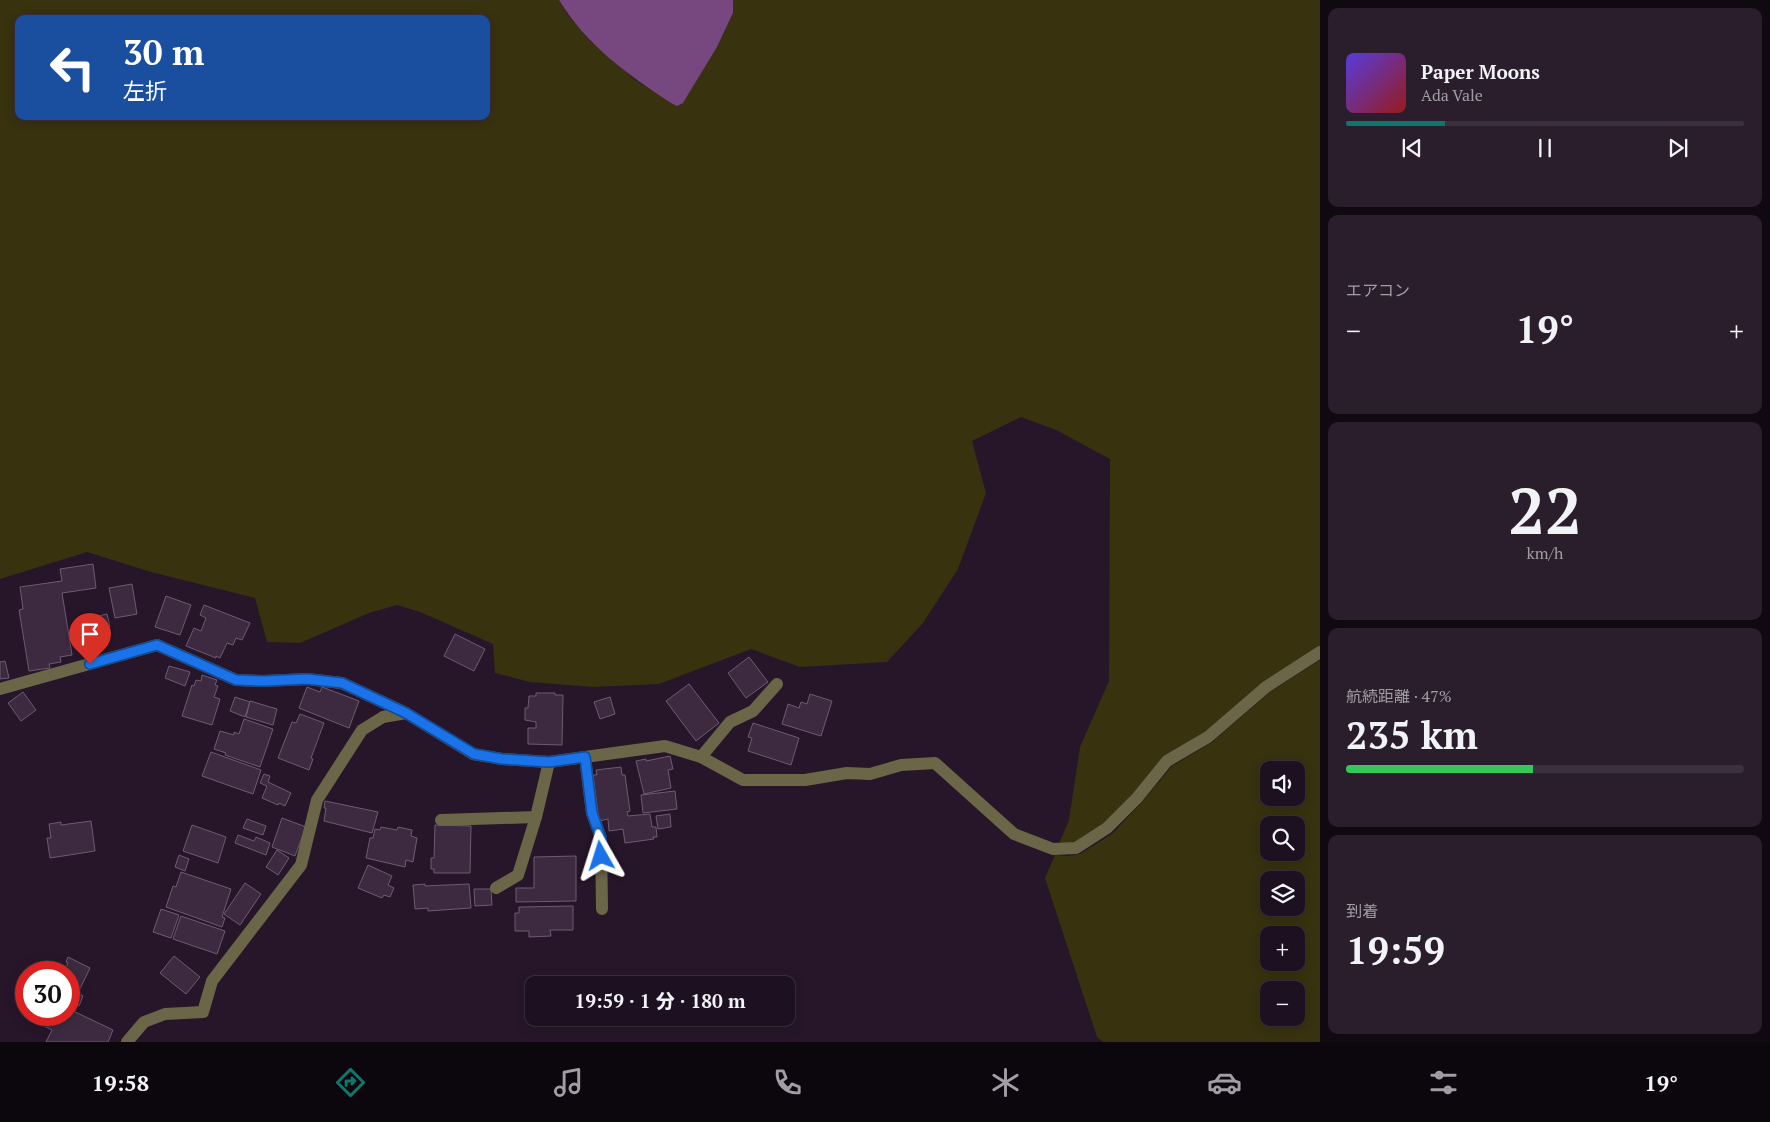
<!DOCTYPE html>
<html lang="ja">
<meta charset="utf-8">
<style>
body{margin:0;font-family:"PT Serif","Noto Sans JP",serif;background:#2a1e2d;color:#f1f3f6;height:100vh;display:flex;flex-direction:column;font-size:19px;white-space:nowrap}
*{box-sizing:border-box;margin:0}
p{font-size:16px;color:#a09da5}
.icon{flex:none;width:28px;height:28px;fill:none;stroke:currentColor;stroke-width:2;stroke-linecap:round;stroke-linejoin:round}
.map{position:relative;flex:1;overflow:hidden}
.drawer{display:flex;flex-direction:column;gap:8px;padding:8px;background:#100912;width:450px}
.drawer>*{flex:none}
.guide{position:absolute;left:15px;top:15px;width:475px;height:105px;border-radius:10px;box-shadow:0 2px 12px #0003,0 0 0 1px #3b303e;background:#1a4fa0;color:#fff;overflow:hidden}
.tools{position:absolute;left:1260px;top:761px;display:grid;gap:10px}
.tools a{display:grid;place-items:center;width:45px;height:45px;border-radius:10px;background:#1d1020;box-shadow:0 2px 12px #0003,0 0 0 1px #3b303e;font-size:25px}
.speed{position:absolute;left:15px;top:961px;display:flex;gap:10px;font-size:25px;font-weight:700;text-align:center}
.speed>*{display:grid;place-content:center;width:65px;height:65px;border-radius:50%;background:#1d1020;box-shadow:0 2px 12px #0003,0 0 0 1px #3b303e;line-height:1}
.speed .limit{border:8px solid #d22;background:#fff;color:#111}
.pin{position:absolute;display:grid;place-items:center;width:42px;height:42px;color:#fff;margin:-51px -21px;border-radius:50% 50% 50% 0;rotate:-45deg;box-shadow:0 0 5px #0007}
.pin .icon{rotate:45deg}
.me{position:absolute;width:55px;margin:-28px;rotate:354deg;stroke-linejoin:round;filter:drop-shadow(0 0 4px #0008)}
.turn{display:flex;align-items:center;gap:18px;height:105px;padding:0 25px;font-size:22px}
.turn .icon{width:65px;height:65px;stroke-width:2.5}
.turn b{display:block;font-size:35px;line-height:42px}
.big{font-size:38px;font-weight:800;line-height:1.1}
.drawer .card{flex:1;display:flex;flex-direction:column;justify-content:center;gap:8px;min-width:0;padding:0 18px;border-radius:10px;background:#2a1e2d}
.drawer .dial{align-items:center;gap:0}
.dial b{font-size:65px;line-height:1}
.song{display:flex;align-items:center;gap:15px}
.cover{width:60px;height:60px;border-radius:8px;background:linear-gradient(135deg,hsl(250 70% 55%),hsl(0 70% 35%))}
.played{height:5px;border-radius:2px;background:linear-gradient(90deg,#0f766e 25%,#3b303e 25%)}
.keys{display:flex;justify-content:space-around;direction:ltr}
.heat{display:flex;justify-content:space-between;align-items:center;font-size:28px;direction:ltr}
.charge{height:8px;border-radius:4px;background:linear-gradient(90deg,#34c759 47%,#3b303e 0)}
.trip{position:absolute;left:525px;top:976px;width:270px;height:50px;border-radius:10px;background:#1d1020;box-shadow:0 2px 12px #0003,0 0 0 1px #3b303e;font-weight:800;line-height:50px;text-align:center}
.tab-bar{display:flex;height:80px;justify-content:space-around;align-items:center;background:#0c060d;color:#a09da5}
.tab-bar .icon{width:35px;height:35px}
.tab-bar .on{color:#0f766e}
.tab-bar b{font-size:22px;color:#f1f3f6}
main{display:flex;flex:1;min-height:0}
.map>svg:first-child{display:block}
.green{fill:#38320f;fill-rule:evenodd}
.water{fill:#76487f}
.building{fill:#3d2a40;stroke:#6e5a72}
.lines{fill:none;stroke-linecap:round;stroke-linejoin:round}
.minor{stroke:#6b6647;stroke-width:12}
.route-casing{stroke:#114b97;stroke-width:12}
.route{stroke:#1a73e8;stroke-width:9}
</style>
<main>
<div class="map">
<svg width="1320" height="1042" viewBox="0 0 1320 1042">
<rect width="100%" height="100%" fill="#27162a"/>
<g class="green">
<path d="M0 0H559L567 14 590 41 634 79 671 103H683L717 47 733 13V0H1320V646L1133 794 1104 824 1073 844H1059L1069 820 1080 747 1109 681 1110 459 1056 430 1021 417 972 441 986 493 958 569 923 623 887 662 800 667 751 649 659 684 593 687 530 682 495 673 493 644 420 612 397 605 369 613 300 643 267 642 255 598 151 572 87 552 0 579ZM19 19H486V116H19Z"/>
<path d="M1320 660V1042H1103L1097 1037 1045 878 1055 855 1068 856 1080 854 1112 834 1142 802 1172 766 1211 743 1270 692ZM1269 770H1296V798H1269ZM1269 825H1296V852H1269ZM1269 880H1296V908H1269ZM1269 935H1296V962H1269ZM1269 990H1296V1018H1269Z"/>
</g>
<path class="water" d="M559 0H733V13L717 47 683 103 677 106 671 103C628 75 586 45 559 0Z"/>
<g class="building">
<path d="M93 564 96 588 62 593 72 655 60 657 61 662 49 664 50 668 29 671 19 610 23 609 20 587 62 581 60 569Z"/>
<path d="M132 584 137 614 115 618 109 588Z"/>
<path d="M166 596 191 605 180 635 155 627Z"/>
<path d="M204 605 250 623 242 640 236 638 233 645 227 643 220 658 216 656V658L186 646 194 628 201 631 206 618 200 615Z"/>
<path d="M107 614 110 627 102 630 104 636 95 639 93 630 102 628 98 616Z"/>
<path d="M455 634 485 649 474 671 444 656Z"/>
<path d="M749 657 768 682 746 698 728 673Z"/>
<path d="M5 661 9 678 0 679V662Z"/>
<path d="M169 666 190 672 185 686 165 678Z"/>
<path d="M202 675 217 680 215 685 218 686 214 697 220 699 212 725 182 716 192 685 194 686 196 680 201 681Z"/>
<path d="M689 684 719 723 696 741 666 701Z"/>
<path d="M307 687 320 692 322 687 359 701 349 728 299 708Z"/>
<path d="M23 692 36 710 21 721 8 703Z"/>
<path d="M536 693H555V695H563L562 745 528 744V728H536V722L525 720V708H528L529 696H536Z"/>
<path d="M810 694 832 701 821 736 782 724 788 704 799 708 801 702 807 704Z"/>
<path d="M235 697 250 702 245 717 230 711Z"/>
<path d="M610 697 615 714 600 719 594 702Z"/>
<path d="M250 701 277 709 273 725 246 717Z"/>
<path d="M300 714 324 723 311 758 313 759 309 770 278 758 292 722 296 723Z"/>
<path d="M244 719 273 729 260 767 225 755 226 753 214 749 220 731 234 735V732L239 734Z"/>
<path d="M753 723 799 738 791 765 748 751 752 738 748 737Z"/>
<path d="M211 752 261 770 253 794 202 776Z"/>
<path d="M670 756 673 769 668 770 671 788 644 794 636 761 646 759V761Z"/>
<path d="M621 767 622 775H625L630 811 627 812 628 816 650 814 652 827H656L657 837H653L654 839 625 843 623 829 609 831 608 819 599 821 593 775H597L596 770Z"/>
<path d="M264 774 270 776 268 782 291 793 285 806 279 803 278 805 262 798 267 786 260 783Z"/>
<path d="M675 791 677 809 643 813 641 795Z"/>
<path d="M325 801 378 812 372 833 324 821 326 808H324Z"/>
<path d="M670 814 671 827 658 829 656 816Z"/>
<path d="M282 818 306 827 295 856 272 847Z"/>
<path d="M247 819 266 826 263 835 243 828Z"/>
<path d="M91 821 95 851 50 858 47 838H51L49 824 61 822V825Z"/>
<path d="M192 825 226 837 218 863 183 851Z"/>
<path d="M435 825 471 826 470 873H434V869H431V858H434Z"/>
<path d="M381 827 397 830 398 827 412 830 411 836 417 838 413 862 406 860 405 867 366 858 370 838H373L375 829 380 830Z"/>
<path d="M238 835 254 841 256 837 270 843 266 855 235 843Z"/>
<path d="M277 850 289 858 278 875 266 867Z"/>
<path d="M179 855 189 859 185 871 175 867Z"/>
<path d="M576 856V901L516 902V888H534V857Z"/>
<path d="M368 865 392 876 388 885 394 888 390 897 384 895 382 898 358 888Z"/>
<path d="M181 872 231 889 222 917 225 918 222 927 166 907 173 886 176 887Z"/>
<path d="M245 883 261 894 240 925 224 914Z"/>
<path d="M425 884V886L469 884 471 908 428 911V908L415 909 413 885Z"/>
<path d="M474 889H491L492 905 475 906Z"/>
<path d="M573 906V930H550L551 936 529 937V931H515V913H519V907Z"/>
<path d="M161 909 179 915 171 938 153 932Z"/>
<path d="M181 916 225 931 217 954 173 939Z"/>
<path d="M174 956 200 977 186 994 160 973Z"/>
<path d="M68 957 90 968 78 993 83 996 79 1006 72 1003 69 1009 113 1030 108 1042H46L52 1030 40 1024 44 1015H69V972H64L68 963 66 962Z"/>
</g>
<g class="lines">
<g class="minor">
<path d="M0 689 157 645 236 680 264 681 307 679 342 683 406 713 473 754 502 759 549 762 665 746 701 757 743 780H805L847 773 870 774 901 765 935 763 1014 834 1053 849 1076 848 1107 828 1137 798 1167 761 1208 737 1266 687 1320 652"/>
<path d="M585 757 592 813 601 838 602 909"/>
<path d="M701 757 730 722 753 711 777 684"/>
<path d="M441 820 536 817"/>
<path d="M496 888 518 875 536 817 549 762"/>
<path d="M127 1042 144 1022 165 1014 203 1012 212 981 301 865 317 800 362 730 383 717 406 713"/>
</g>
</g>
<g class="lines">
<g class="route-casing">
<path id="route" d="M90 664 157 645 236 680 264 681 307 679 342 683 406 713 474 754 502 759 549 762 585 757 592 813 601 838V856"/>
</g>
<use href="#route" class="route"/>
</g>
</svg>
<div class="tools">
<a><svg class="icon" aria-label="sound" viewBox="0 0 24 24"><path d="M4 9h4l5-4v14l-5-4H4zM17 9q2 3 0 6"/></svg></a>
<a><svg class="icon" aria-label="search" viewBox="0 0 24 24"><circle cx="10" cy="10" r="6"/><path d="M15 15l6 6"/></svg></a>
<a><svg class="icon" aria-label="layers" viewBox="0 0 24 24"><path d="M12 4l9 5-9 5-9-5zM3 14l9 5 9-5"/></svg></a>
<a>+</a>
<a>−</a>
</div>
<div class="speed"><div class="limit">30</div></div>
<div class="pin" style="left:90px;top:664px;background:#d93025"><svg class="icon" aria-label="arrive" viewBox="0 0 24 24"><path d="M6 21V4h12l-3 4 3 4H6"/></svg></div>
<svg class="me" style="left:601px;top:856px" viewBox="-20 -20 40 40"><path d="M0-17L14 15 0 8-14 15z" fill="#1a73e8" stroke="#fff" stroke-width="4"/></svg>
<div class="trip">19:59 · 1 分 · 180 m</div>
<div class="guide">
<div class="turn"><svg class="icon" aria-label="left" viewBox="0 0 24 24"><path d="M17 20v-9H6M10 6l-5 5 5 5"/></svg><div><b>30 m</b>左折</div></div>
</div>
</div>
<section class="drawer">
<div class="card">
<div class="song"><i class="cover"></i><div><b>Paper Moons</b><p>Ada Vale</p></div></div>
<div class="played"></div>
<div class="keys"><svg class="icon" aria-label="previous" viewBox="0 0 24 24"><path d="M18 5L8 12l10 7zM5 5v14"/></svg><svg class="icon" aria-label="pause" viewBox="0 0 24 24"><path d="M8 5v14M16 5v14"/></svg><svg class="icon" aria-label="next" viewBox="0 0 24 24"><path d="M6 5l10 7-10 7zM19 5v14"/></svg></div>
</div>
<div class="card"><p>エアコン</p>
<div class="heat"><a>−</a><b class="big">19°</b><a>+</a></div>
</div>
<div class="card dial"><b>22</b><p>km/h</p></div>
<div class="card"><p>航続距離 · 47%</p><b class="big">235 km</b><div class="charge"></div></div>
<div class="card"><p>到着</p><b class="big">19:59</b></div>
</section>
</main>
<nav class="tab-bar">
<b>19:58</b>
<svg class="icon on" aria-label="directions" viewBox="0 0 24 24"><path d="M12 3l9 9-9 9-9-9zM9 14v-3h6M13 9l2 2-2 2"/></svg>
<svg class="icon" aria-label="music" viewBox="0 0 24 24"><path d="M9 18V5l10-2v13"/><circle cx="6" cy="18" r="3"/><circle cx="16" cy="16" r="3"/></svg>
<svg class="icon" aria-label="phone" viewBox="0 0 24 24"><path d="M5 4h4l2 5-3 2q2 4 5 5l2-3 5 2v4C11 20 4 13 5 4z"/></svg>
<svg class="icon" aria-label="climate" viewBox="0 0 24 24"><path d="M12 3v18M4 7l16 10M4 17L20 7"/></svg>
<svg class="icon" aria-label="car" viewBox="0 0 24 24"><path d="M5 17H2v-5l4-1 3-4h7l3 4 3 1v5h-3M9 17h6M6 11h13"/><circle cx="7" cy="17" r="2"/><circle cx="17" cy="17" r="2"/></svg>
<svg class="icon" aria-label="filters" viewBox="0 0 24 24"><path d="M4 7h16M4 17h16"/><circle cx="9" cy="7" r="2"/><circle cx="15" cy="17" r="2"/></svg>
<b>19°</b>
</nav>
